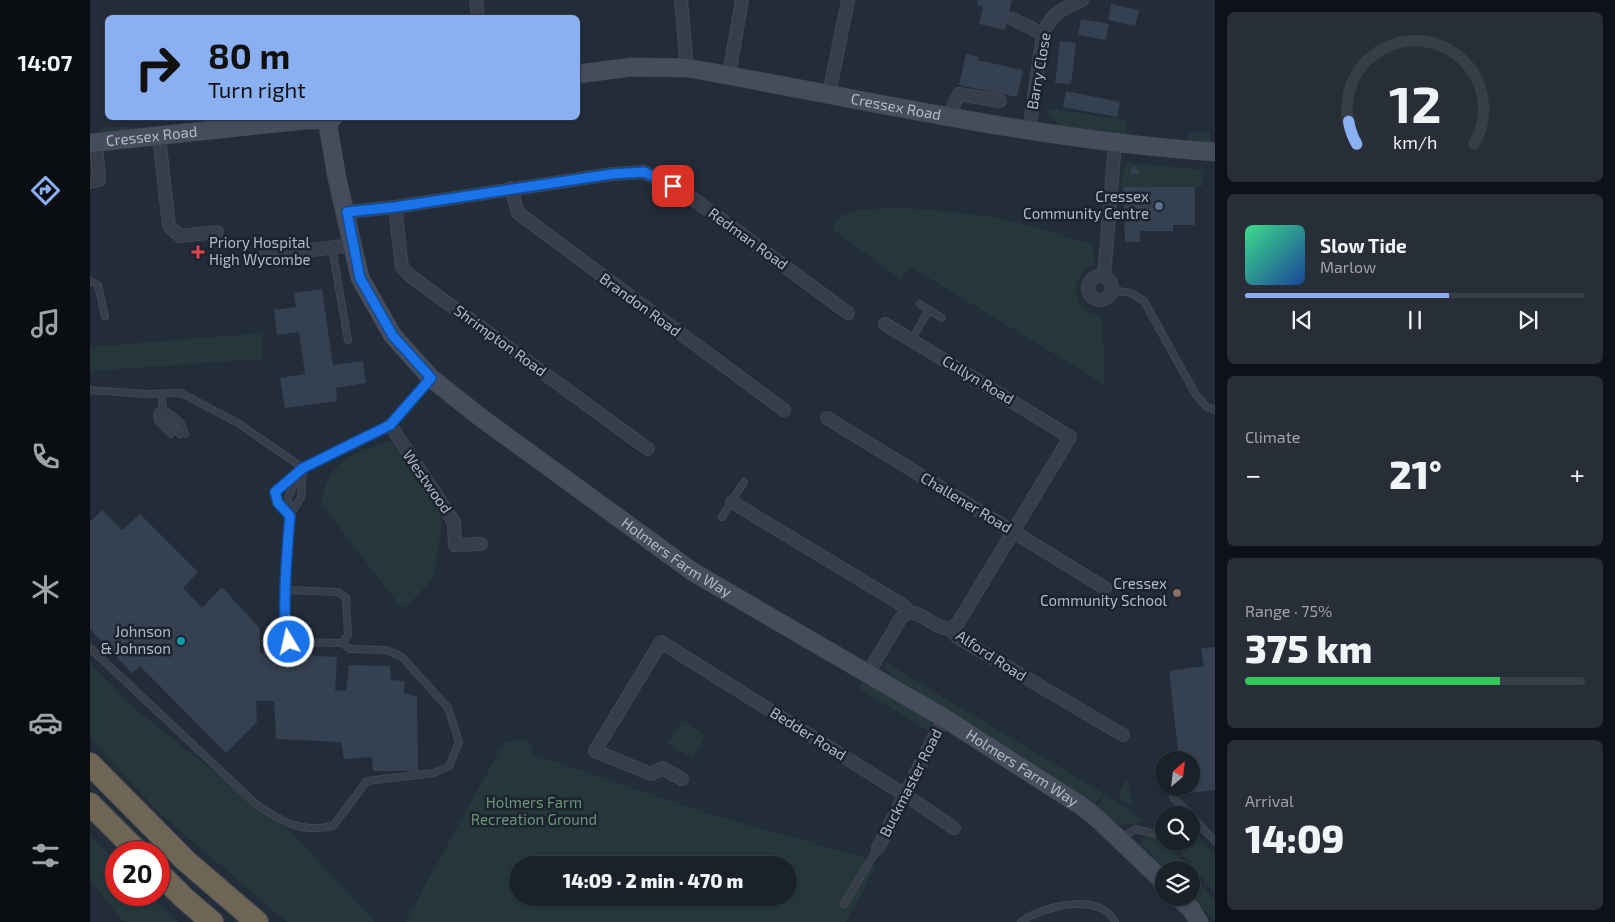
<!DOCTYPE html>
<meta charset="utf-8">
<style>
body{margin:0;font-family:"Exo 2",sans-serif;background:#272e37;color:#f1f3f6;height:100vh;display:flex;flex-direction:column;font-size:19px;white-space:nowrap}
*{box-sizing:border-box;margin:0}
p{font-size:16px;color:#9fa3a9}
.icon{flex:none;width:28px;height:28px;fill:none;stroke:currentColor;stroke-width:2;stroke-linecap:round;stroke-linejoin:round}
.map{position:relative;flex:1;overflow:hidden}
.details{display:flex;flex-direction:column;gap:12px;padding:12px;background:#0e1218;width:400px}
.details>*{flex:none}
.hud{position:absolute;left:15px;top:15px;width:475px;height:105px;border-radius:8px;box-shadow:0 1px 4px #0004,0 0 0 1px #383e47;background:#8ab0f2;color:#111;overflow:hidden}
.needle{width:32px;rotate:28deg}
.controls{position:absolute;left:1065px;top:751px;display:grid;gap:10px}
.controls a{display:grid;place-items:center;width:45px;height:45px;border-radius:50%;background:#1a212b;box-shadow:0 1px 4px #0004,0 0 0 1px #383e47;font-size:25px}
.speed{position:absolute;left:15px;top:841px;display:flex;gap:10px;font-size:25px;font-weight:700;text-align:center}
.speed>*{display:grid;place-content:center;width:65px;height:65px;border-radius:50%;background:#1a212b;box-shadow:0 1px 4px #0004,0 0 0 1px #383e47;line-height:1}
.speed .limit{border:8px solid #d22;background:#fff;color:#111}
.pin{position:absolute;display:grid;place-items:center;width:42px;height:42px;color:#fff;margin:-21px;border-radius:10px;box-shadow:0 2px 8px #0006}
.me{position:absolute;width:55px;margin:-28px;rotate:351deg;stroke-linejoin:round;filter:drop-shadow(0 0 4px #0008)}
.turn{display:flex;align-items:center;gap:18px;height:105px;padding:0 20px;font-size:22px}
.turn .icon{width:65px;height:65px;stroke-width:2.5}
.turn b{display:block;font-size:35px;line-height:42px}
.big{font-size:38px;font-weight:800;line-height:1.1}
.details .card{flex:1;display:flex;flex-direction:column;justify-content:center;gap:8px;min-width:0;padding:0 18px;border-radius:8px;background:#272e37}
.details .dial{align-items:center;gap:0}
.dial svg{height:130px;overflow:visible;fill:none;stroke:#383e47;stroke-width:7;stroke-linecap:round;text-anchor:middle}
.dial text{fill:#f1f3f6;stroke:none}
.song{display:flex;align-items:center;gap:15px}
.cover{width:60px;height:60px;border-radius:8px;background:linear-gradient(135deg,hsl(150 70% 55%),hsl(220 70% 35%))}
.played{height:5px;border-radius:2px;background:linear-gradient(90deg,#8ab0f2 60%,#383e47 60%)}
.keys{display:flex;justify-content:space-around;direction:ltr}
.heat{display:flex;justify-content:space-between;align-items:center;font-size:28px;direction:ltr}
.charge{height:8px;border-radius:4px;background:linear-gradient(90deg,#34c759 75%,#383e47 0)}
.trip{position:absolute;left:419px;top:856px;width:288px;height:50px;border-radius:25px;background:#1a212b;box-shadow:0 1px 4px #0004,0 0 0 1px #383e47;font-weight:800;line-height:50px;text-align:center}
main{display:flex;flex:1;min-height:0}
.menu{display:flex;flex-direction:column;width:90px;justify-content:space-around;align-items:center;background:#0a0d11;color:#9fa3a9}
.menu .icon{width:35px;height:35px}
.menu .current{color:#8ab0f2}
.menu b{font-size:22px;color:#f1f3f6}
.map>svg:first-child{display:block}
.green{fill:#25373a;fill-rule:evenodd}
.building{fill:#354050}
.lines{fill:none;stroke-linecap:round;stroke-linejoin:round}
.lane-casing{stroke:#404753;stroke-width:8}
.street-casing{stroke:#404753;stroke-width:14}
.secondary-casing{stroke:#404753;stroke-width:19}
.highway-casing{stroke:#424954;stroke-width:24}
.lane{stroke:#373e4a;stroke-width:6}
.street{stroke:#373e4a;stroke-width:12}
.secondary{stroke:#454d5c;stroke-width:18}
.highway{stroke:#6f6554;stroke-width:22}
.route-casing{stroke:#114b97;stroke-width:12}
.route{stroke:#1a73e8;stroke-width:9}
.service-dot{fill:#5c6f8a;stroke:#1c232e;stroke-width:2}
.health-dot{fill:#e0444e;stroke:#1c232e;stroke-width:2}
.education-dot{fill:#8d6e63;stroke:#1c232e;stroke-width:2}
.culture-dot{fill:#0f9aa8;stroke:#1c232e;stroke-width:2}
.labels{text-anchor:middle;stroke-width:5;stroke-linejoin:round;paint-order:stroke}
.street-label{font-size:15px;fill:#b2b9c6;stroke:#1c232e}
.poi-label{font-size:15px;fill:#b2b9c6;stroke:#1c232e;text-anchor:end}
.park-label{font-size:15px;fill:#6a9575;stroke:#1c232e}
</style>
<main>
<nav class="menu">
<b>14:07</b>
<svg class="icon current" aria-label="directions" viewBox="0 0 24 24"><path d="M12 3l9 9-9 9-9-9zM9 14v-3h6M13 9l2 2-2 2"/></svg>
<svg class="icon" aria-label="music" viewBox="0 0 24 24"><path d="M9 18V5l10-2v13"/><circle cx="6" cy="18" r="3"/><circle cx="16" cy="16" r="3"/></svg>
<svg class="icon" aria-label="phone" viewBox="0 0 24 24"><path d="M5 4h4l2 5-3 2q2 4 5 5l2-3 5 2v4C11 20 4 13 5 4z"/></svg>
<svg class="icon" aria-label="climate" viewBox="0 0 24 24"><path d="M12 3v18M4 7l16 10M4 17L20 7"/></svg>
<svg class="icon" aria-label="car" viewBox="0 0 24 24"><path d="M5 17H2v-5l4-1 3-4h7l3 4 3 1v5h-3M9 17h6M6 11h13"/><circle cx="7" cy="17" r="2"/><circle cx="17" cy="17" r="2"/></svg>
<svg class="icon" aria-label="filters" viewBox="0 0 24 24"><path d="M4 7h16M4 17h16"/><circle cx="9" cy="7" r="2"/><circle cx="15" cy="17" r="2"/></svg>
</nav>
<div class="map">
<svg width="1125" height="922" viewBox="0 0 1125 922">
<rect width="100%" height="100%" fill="#232c39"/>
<g class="green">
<path d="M955 108 1037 120 1036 135 1033 137 970 128Z"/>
<path d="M43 126V130L10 132 9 128Z"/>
<path d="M1120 132 1121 148 1097 143 1098 133Z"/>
<path d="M1039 163 1114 170 1112 187H1031L1033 171Z"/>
<path d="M817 208 899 216 946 227 1003 245 1004 264C976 277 982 313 1012 316L1015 385 821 267 811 280 742 229 752 215 771 209Z"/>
<path d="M172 333V359L0 371V347Z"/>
<path d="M296 442 302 443 354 512 343 579 313 610 230 502C244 457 254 459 296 442Z"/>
<path d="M795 662 1013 793 1004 805 929 754 826 693 827 690C816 683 793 676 795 662Z"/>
<path d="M0 663 40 705 200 831 285 922H197L69 813 0 737Z"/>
<path d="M772 682 781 687 783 684 841 720 842 733 768 688Z"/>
<path d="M592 721 616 735 603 758 577 744Z"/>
<path d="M438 739 444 755 614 812 775 858 785 868 756 922H315L414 742ZM428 865H698V898H428Z"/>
<path d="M1037 779 1043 806 1031 799 1029 793Z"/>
<path d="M1015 795 1056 822 1029 825 1006 808Z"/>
<path d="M1058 835 1080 846 1099 870H1076L1051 845 1054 837Z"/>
<path d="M0 836 26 862V895H59L88 922H34L0 880Z"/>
<path d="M1101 836 1108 837 1125 855V894L1084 843 1101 842Z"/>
<path d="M1101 873 1125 901V921L1101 897Z"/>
</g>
<g class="building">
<path d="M888 0H922L915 30 889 24 893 7 887 5Z"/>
<path d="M1021 4 1049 10 1045 26 1018 20Z"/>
<path d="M991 19 1019 24 1016 40 988 35Z"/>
<path d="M970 41 986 43 981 84 965 83Z"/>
<path d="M876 54 889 57 888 60 933 70 927 97 869 85Z"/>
<path d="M976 91 1030 102 1027 117 973 107Z"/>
<path d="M1046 166 1049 173 1043 175 1040 169Z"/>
<path d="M1033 187H1105V225H1083V231H1050V242H1035Z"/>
<path d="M232 289 243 365 273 361 276 383 246 388 247 401 195 408 190 378 215 374 209 332 187 335 184 310 206 307 204 293Z"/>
<path d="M12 510 32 530 50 514 108 572 93 588 112 608 132 587 170 629V653L247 657 245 690 256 691 259 665 300 666 301 680 315 681 314 693 327 697 328 771H283L282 757 254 759 251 742 186 739 184 701H166L167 722 136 753 50 666 42 673 0 629V522Z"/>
<path d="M1125 647V790L1093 794 1092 788H1101V760H1089L1079 671 1114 666 1111 648Z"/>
</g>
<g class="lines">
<g class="lane-casing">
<g id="lane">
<path d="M242 248 258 340"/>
<path d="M0 281 8 285 15 316"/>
<path d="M1022 290 1041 293 1054 301 1106 395 1117 407 1125 410"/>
<path d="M839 310 852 318"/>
<path d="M821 340 839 310 830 304"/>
<path d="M0 390 56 394 91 393 148 423 213 468 300 425 340 379"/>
<path d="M72 394 73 415 90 434"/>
<path d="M72 408 91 423 95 434"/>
<path d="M72 408 67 414 68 421 81 434"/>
<path d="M200 516 198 497 211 471"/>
<path d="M200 516 211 497 213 469"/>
<path d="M632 517 654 482"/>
<path d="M197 590 248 592 256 598 258 635 252 643 199 642 196 636 197 565 200 516 188 503 185 492 213 468"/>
<path d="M0 648 166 804C193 822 210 833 243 826L277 781 344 773 359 766 369 742 358 708 312 657 296 650 260 649 252 643"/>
<path d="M1083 797 1100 815"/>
<path d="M1101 816 1125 841"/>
<path d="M1031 839 1045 829 1074 836"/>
<path d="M754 904 788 848"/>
<path d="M931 922C951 906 1010 891 1025 922"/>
</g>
</g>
<g class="street-casing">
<g id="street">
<path d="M386 0 388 18"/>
<path d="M591 0 597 68"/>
<path d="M923 19 953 34"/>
<path d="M639 75 652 0"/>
<path d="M739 94 758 0"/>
<path d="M859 115 869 94 910 101"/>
<path d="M939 131 953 34C962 12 972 10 992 0"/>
<path d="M69 136 79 226 90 236 127 232"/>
<path d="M0 182 9 180 6 142"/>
<path d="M421 188 428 213 694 410"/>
<path d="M305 207 312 267 319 275 558 449"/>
<path d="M257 212 305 207 522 174 554 172 598 195 758 313"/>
<path d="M174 256 262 245"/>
<circle cx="1010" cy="288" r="12"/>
<path d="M1014 276 1025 144"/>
<path d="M795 324 980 437 868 623 860 629"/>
<path d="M737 418 1015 588"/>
<path d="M300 425 364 522 365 545 391 544"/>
<path d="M642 502 814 606 818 612C834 613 844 628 860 629L867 637 1033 735"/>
<path d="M778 673 811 618 818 612"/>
<path d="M592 779 572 768 561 774 505 751 571 642 815 795 864 828"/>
<path d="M788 848 854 718"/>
</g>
</g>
<g class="secondary-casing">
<g id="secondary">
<path id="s1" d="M488 74 542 67 597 68C773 99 947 140 1125 152"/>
<path id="s2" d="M237 120 247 178 270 278 303 336 341 378 390 417 603 572 854 718 993 807 1010 821 1074 882"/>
<path id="s3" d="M0 143 215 120H237L243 118"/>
<path d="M1089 898 1101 909 1109 922"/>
</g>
</g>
<g class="highway-casing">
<g id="highway">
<path d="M0 764 96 861 167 922"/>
<path d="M0 804 48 852"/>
<path d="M69 873 94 898 122 922"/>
</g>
</g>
<use href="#lane" class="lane"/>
<use href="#street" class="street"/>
<use href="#secondary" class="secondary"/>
<use href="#highway" class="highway"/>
</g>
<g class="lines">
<g class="route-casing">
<path id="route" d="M199 642C190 623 198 541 200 516L188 503 185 492 213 468 300 425 341 378 303 336 270 278 257 212 305 207 522 174 554 172 583 186"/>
</g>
<use href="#route" class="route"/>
</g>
<circle class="service-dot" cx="1069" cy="206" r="5"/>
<path class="health-dot" d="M105.5 244.5h5v5h5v5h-5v5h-5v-5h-5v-5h5z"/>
<circle class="education-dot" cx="1087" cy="593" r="5"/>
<circle class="culture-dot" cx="91" cy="641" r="5"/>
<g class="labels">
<g class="street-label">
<text transform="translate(949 71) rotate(-80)" y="5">Barry Close</text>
<text dy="5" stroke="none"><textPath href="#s1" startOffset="322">Cressex Road</textPath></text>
<text dy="5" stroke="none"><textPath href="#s3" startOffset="62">Cressex Road</textPath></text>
<text transform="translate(658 239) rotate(36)" y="5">Redman Road</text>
<text transform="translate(550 305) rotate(36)" y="5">Brandon Road</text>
<text transform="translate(410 341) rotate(36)" y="5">Shrimpton Road</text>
<text transform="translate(888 380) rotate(31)" y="5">Cullyn Road</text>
<text transform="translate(337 482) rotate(55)" y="5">Westwood</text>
<text transform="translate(876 503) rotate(31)" y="5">Challener Road</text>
<text dy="5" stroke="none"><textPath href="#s2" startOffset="589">Holmers Farm Way</textPath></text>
<text transform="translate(901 656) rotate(33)" y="5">Alford Road</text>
<text transform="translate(718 734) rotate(32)" y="5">Bedder Road</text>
<text dy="5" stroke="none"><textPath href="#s2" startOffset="994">Holmers Farm Way</textPath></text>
<text transform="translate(821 783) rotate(-63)" y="5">Buckmaster Road</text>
</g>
<g class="poi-label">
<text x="1059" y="202">Cressex<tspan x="1059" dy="17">Community Centre</tspan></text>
<text x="119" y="248" text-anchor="start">Priory Hospital<tspan x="119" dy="17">High Wycombe</tspan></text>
<text x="1077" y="589">Cressex<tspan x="1077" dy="17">Community School</tspan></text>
<text x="81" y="637">Johnson<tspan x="81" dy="17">&amp; Johnson</tspan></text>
</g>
<g class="park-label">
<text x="444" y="808">Holmers Farm<tspan x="444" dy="17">Recreation Ground</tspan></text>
</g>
</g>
</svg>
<div class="controls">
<a><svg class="needle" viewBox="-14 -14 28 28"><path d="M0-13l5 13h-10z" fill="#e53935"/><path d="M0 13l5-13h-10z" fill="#9fa3a9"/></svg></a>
<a><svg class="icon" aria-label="search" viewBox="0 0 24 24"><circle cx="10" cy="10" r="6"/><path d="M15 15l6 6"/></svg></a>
<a><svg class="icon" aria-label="layers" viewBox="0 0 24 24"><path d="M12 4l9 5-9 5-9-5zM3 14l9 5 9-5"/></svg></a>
</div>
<div class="speed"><div class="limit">20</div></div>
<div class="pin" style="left:583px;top:186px;background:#d93025"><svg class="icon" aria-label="arrive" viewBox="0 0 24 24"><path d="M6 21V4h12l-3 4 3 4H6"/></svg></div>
<svg class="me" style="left:199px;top:642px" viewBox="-20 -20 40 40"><circle r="17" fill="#1a73e8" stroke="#fff" stroke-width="3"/><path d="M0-11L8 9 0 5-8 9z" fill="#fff"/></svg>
<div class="trip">14:09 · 2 min · 470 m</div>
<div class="hud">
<div class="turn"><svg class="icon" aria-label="right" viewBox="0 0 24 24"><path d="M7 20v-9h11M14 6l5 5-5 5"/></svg><div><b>80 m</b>Turn right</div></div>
</div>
</div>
<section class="details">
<div class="card dial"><svg viewBox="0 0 100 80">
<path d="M14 69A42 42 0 1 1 86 69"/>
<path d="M14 69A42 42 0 0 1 9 55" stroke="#8ab0f2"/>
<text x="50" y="56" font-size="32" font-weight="700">12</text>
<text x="50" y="72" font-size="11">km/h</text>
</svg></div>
<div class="card">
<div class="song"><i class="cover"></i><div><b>Slow Tide</b><p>Marlow</p></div></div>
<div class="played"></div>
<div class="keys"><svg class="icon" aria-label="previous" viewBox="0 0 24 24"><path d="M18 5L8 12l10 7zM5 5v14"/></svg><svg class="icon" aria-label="pause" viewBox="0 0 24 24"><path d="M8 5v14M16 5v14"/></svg><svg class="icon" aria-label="next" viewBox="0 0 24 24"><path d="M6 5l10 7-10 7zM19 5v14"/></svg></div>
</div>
<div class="card"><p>Climate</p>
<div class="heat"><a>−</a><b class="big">21°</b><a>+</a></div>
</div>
<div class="card"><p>Range · 75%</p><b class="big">375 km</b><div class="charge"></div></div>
<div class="card"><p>Arrival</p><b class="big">14:09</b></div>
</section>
</main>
